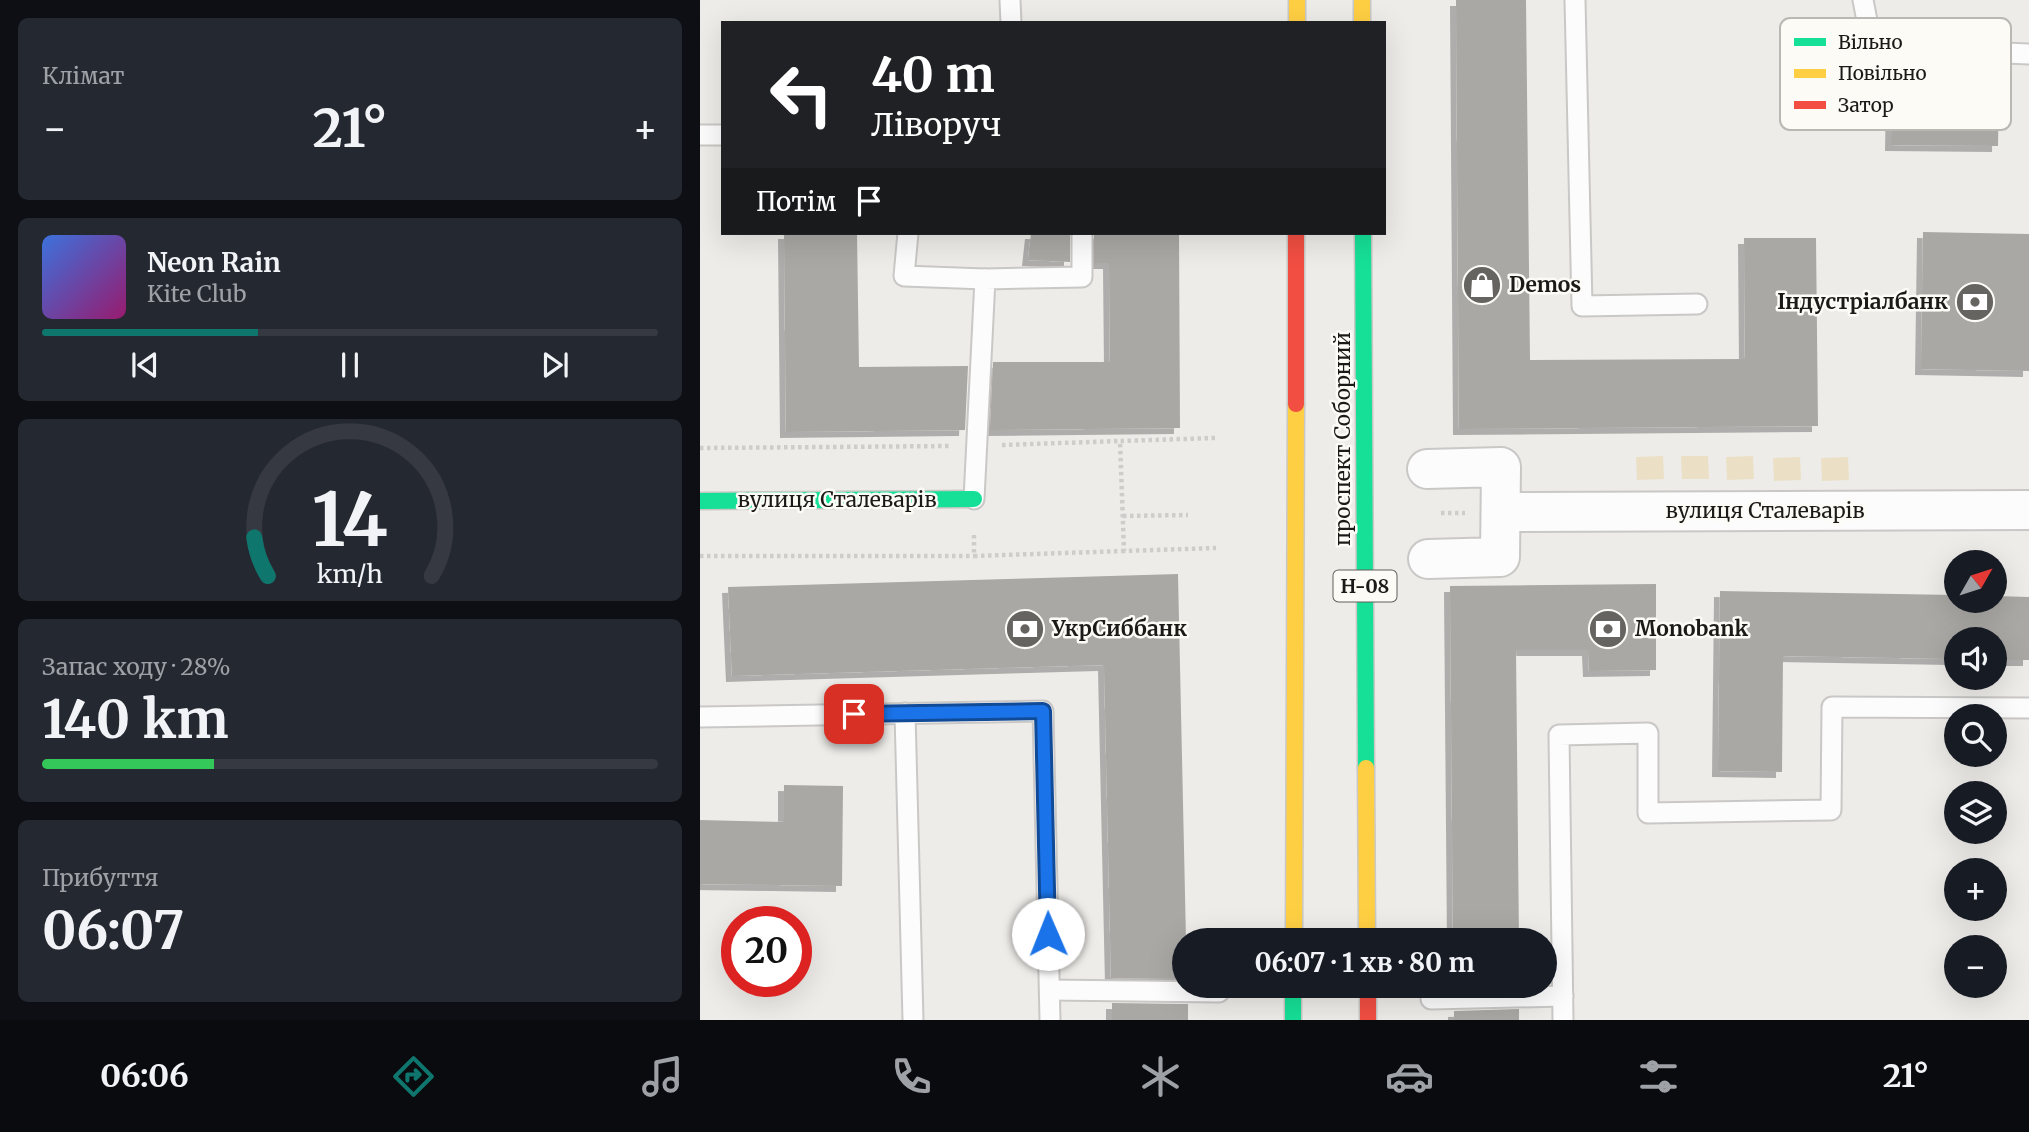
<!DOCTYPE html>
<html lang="uk">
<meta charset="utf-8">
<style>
body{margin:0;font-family:Merriweather,serif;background:#242831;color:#f1f3f6;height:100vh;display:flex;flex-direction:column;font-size:26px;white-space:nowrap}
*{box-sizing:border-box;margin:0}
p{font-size:23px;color:#9ea1a6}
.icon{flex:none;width:38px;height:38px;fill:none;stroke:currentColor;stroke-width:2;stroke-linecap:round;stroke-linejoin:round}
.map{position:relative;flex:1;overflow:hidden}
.panel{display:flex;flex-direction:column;gap:18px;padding:18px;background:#0d0f14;width:700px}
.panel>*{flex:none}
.guide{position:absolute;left:21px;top:21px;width:665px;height:214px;border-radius:0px;box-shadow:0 7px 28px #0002;background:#202124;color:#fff;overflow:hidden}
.needle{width:46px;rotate:51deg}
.controls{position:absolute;left:1244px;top:550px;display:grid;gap:14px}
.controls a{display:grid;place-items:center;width:63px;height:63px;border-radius:50%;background:#171b24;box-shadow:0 7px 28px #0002;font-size:35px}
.speed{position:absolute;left:21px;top:906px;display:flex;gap:14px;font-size:35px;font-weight:700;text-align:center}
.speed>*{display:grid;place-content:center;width:91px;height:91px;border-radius:50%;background:#171b24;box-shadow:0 7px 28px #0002;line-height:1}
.speed .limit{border:10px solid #d22;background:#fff;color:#111}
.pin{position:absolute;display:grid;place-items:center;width:60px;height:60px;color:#fff;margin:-30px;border-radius:14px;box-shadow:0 4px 10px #0006}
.me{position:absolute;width:77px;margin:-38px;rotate:359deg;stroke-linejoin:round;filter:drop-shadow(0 0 5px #0008)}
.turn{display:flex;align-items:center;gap:24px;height:147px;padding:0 35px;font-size:32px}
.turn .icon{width:91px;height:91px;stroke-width:2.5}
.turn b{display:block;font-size:49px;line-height:60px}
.then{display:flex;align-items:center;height:66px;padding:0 35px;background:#0003;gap:14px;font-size:26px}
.big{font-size:52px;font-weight:700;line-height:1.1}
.panel .tile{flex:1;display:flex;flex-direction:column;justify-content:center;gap:10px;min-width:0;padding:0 24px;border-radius:10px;background:#242831}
.panel .dial{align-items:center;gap:0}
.dial svg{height:182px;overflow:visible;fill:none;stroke:#363941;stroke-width:7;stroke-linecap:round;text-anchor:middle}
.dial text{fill:#f1f3f6;stroke:none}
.song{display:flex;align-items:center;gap:21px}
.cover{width:84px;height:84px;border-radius:10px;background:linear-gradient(135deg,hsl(220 70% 55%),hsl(320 70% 35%))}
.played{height:7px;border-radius:4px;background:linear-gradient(90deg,#0f766e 35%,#363941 35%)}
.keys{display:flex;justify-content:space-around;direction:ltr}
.heat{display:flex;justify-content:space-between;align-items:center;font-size:38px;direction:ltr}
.charge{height:10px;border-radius:5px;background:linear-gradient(90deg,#34c759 28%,#363941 0)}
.trip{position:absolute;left:472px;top:928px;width:385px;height:70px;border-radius:35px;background:#171b24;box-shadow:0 7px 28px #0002;font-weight:700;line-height:70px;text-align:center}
.tabs{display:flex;height:112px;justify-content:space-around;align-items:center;background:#090b0e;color:#9ea1a6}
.tabs .icon{width:49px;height:49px}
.tabs .active{color:#0f766e}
.tabs b{font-size:32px;color:#f1f3f6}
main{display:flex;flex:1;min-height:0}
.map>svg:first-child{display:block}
.green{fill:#ebe0c5}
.building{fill:#a9a8a5;filter:url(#shadow)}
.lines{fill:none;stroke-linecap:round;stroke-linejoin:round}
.lane-casing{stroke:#cac8c6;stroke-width:23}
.street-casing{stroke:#cac8c6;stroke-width:42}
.fast-casing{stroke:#cac8c6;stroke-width:19}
.slow-casing{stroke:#cac8c6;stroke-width:19}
.jam-casing{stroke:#cac8c6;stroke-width:19}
.path{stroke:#cdcdcc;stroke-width:4.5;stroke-dasharray:3.5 3.5;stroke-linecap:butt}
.lane{stroke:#fcfcfc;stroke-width:19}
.street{stroke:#fcfcfc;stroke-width:38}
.fast{stroke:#16e098;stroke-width:16}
.slow{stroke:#ffcf43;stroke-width:16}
.jam{stroke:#f24e42;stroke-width:16}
.route-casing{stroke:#114b97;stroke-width:18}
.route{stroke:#1a73e8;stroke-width:12}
.labels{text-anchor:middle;stroke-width:5;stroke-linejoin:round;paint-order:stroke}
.shield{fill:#fdfbf5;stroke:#5f5e5a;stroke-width:2}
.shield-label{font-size:19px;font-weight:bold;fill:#1b1a18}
.poi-label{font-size:21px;font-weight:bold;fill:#1b1a18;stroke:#fdfbf5;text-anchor:start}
.street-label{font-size:21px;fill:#1b1a18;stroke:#fdfbf5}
.key{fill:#fdfbf5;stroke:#b9b8b3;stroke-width:2}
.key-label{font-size:19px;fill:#1b1a18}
</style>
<main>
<section class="panel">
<div class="tile"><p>Клімат</p>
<div class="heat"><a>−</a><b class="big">21°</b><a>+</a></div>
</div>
<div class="tile">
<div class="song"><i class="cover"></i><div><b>Neon Rain</b><p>Kite Club</p></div></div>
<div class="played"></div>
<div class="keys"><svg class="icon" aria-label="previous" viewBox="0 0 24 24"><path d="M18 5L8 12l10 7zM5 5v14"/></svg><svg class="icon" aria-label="pause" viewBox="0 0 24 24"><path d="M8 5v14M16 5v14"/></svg><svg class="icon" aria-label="next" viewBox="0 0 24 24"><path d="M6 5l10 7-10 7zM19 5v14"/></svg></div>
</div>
<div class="tile dial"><svg viewBox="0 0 100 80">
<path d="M14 69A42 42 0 1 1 86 69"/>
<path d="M14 69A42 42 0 0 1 8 52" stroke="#0f766e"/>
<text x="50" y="56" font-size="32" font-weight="700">14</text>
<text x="50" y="72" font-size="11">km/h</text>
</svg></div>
<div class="tile"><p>Запас ходу · 28%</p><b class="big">140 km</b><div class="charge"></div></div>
<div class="tile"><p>Прибуття</p><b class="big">06:07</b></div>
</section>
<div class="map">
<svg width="1329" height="1020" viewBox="0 0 1329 1020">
<defs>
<filter id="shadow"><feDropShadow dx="-6" dy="6" stdDeviation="0" flood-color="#0004"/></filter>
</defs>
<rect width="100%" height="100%" fill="#eeece9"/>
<g class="green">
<path d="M963 456 964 479 937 480 936 457Z"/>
<path d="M981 456H1008L1009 479H982Z"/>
<path d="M1053 456 1054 479 1027 480 1026 457Z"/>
<path d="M1100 457 1101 480 1074 481 1073 458Z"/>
<path d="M1148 457 1149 480 1122 481 1121 458Z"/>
</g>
<g class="building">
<path d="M756 0H826L830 360 1045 359 1044 238H1116L1118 426 759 429Z"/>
<path d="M1192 87 1299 88 1298 146 1191 145Z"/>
<path d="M1223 232 1329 234V371L1221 369Z"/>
<path d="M84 233H157L159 367 268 366 265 430 86 432Z"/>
<path d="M331 233H370V262L328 260Z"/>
<path d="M394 233H479L480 428 290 430 293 362H410L409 263H394Z"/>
<path d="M478 574 486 940 485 979 411 978 404 665 32 676 28 587Z"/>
<path d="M956 584V670L889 671 888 650H816L819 940H753L750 586Z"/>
<path d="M1020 591 1256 595V600H1295V596L1329 597V660H1295V639H1256V659L1083 656 1082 772 1018 771Z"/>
<path d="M84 785 143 786 142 886 0 884V820L84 822Z"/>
<path d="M412 1003 488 1004V1020H412Z"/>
<path d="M819 1009V1020H754V1011Z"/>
</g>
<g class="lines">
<g class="lane-casing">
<g id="lane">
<path d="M310 0 311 23"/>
<path d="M875 0 882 306 997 304"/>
<path d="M1163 0 1168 26 1186 48 1329 54"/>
<path d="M0 135H23"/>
<path d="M208 233 204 276 285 279"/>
<path d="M274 499 285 279 382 277V233"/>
<path d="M205 713 213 1020"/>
<path d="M0 717 343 711 350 1020"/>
<path d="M350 990 519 992"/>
<path d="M731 999 863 996"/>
<path d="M863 1020 859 735 948 733V813L1131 810 1132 707 1329 708"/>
</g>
</g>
<g class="street-casing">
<g id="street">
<path d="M727 469 801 467 800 557 728 559"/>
<path d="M801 512 1329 510"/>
</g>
</g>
<g class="fast-casing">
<g id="fast">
<path d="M663 233 666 768"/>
<path d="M0 501 274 499"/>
<path d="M593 985V1020"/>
</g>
</g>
<g class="slow-casing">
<g id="slow">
<path d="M597 0V23"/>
<path d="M662 0V23"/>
<path d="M666 768 667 940"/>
<path d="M594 940 596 404"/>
</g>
</g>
<g class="jam-casing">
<g id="jam">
<path d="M596 404V233"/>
<path d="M668 985V1020"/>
</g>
</g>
<g class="path">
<path d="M515 438 420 441 424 551 516 548"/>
<path d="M302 445 420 441"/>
<path d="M0 448 251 446"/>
<path d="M741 513H765"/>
<path d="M423 516 488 515"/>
<path d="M274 535V556L424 551"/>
<path d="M0 556H274"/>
</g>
<use href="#lane" class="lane"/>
<use href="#street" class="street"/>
<use href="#fast" class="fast"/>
<use href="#slow" class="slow"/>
<use href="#jam" class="jam"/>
</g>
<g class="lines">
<g class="route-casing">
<path id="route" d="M154 714 343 711 348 934"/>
</g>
<use href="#route" class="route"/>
</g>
<defs>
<g id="shop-disc" transform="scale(2.0125)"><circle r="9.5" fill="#656461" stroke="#fdfbf5"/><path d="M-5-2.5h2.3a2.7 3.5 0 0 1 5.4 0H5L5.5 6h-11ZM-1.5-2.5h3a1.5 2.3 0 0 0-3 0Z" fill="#fff"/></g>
<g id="bank-disc" transform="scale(2.0125)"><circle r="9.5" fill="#656461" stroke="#fdfbf5"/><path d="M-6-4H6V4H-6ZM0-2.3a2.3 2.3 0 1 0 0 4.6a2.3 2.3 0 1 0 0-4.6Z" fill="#fff"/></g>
</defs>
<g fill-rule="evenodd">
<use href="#shop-disc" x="782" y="285"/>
<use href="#bank-disc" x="1275" y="302"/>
<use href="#bank-disc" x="325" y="629"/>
<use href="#bank-disc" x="908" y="629"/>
</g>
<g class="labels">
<rect class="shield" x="633.5" y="570.5" width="63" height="31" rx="5"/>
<g class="shield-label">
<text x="665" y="593">Н-08</text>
</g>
<g class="poi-label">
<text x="809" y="292">Demos</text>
<text x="1248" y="309" text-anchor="end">Індустріалбанк</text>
<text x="352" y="636">УкрСиббанк</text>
<text x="935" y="636">Monobank</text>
</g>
<g class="street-label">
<text transform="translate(643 439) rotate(-90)" y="7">проспект Соборний</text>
<text x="137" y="507">вулиця Сталеварів</text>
<text x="1065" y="518">вулиця Сталеварів</text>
</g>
</g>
<rect x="1080" y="18" width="231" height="112" rx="10" class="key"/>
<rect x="1094" y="38" width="32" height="8" fill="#16e098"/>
<rect x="1094" y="69" width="32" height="9" fill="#ffcf43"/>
<rect x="1094" y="101" width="32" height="8" fill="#f24e42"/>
<g class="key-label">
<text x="1138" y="49">Вільно</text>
<text x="1138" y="80">Повільно</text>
<text x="1138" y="112">Затор</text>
</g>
</svg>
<div class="controls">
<a><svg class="needle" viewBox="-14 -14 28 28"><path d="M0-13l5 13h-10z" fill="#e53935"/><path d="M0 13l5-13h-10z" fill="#9ea1a6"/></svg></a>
<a><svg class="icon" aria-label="sound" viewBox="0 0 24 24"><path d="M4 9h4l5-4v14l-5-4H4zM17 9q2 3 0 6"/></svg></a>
<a><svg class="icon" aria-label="search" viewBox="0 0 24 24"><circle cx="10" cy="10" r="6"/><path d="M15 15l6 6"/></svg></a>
<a><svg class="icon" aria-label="layers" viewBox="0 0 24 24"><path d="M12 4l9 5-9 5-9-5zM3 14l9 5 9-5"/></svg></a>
<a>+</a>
<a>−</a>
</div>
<div class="speed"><div class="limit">20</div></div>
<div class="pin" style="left:154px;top:714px;background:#d93025"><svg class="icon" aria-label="arrive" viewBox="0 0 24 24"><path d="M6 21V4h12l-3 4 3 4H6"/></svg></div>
<svg class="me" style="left:348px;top:934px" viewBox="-20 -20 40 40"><circle r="19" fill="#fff"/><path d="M0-13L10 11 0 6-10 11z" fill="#1a73e8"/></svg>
<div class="trip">06:07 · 1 хв · 80 m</div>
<div class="guide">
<div class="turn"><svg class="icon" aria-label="left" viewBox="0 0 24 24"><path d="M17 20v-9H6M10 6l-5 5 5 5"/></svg><div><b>40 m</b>Ліворуч</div></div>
<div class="then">Потім<svg class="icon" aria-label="arrive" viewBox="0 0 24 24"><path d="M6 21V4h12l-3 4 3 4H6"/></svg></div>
</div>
</div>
</main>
<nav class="tabs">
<b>06:06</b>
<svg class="icon active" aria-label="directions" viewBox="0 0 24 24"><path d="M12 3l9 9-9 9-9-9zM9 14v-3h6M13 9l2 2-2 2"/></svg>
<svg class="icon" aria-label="music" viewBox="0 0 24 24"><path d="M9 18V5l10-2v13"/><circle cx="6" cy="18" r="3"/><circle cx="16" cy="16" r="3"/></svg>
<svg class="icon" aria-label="phone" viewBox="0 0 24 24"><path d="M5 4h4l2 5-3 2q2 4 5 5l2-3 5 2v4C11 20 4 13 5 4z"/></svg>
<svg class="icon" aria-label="climate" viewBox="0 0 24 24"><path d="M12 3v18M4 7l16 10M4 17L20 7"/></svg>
<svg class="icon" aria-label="car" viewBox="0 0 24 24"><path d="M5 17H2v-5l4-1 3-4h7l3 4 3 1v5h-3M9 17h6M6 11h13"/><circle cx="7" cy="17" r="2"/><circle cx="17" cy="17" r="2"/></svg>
<svg class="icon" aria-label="filters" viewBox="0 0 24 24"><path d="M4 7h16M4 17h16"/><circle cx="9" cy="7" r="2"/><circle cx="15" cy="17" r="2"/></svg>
<b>21°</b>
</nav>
